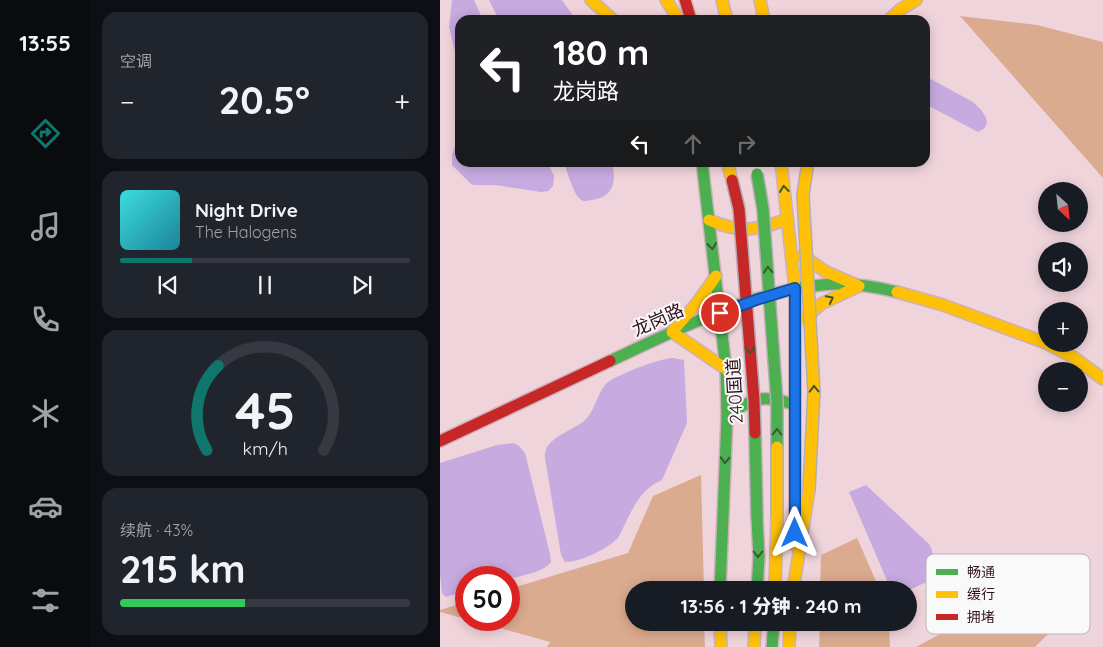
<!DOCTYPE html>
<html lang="zh">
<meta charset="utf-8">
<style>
body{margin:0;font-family:Quicksand,"Noto Sans SC",sans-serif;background:#20242c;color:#f1f3f6;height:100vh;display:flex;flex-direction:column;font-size:19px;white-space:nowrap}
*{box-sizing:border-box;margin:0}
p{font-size:16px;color:#9ea1a6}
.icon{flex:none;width:28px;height:28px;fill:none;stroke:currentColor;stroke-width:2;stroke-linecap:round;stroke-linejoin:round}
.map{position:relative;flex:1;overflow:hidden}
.drawer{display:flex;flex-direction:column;gap:12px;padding:12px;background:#0d0f14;width:350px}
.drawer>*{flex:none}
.top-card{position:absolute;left:15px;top:15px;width:475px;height:152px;border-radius:15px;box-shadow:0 2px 12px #0003;background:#202124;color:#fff;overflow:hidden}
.needle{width:32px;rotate:153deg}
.controls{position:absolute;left:598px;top:182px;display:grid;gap:10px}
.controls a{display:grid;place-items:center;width:50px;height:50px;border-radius:50%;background:#171b24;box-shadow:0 2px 12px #0003;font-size:25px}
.speed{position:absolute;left:15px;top:566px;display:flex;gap:10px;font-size:25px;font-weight:700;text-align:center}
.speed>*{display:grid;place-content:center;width:65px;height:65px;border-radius:50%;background:#171b24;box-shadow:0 2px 12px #0003;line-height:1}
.speed .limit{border:8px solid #d22;background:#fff;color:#111}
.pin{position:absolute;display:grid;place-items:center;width:42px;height:42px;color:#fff;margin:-21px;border:2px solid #fff;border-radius:50%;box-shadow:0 1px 5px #0007}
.me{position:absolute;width:55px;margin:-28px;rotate:0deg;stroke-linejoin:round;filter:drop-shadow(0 0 4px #0008)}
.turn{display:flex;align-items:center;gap:18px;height:105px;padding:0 15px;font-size:22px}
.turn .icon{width:65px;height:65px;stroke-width:2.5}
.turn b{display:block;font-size:35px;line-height:42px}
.lanes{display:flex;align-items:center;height:48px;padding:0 15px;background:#0003;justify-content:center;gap:25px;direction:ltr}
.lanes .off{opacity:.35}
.big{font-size:38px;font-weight:800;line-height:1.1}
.drawer .tile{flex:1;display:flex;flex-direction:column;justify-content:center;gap:8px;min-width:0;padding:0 18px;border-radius:15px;background:#20242c}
.drawer .dial{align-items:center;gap:0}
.dial svg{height:130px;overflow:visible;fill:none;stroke:#363941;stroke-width:7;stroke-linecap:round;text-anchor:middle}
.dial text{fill:#f1f3f6;stroke:none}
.song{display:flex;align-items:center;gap:15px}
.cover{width:60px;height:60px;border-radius:8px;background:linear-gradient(135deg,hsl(180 70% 55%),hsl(190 70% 35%))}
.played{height:5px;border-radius:2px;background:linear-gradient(90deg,#0f766e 25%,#363941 25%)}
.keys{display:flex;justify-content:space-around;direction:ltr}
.heat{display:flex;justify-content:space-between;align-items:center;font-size:28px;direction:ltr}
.charge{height:8px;border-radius:4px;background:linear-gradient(90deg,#34c759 43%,#363941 0)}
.trip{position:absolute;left:185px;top:581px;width:292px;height:50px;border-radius:25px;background:#171b24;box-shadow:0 2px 12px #0003;font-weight:800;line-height:50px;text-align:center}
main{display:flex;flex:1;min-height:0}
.tab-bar{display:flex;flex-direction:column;width:90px;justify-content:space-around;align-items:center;background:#090b0e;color:#9ea1a6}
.tab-bar .icon{width:35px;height:35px}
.tab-bar .on{color:#0f766e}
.tab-bar b{font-size:22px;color:#f1f3f6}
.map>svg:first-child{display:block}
.forest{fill:#dbab8f}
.water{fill:#c6aae0}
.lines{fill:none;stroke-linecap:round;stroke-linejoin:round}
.fast-casing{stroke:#cdb1b9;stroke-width:14}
.slow-casing{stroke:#cdb1b9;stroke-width:14}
.jam-casing{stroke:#cdb1b9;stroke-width:14}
.fast{stroke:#4caf50;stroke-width:11}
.slow{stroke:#ffc107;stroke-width:11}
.jam{stroke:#c62828;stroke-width:11}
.fast-bridge-casing{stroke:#b5adb6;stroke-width:14;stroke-linecap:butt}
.slow-bridge-casing{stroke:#b5adb6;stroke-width:14;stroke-linecap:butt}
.jam-bridge-casing{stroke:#b5adb6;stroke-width:14;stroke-linecap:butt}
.fast-bridge{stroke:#4caf50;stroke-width:11}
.slow-bridge{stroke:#ffc107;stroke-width:11}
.jam-bridge{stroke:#c62828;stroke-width:11}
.oneway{stroke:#3d5833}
.route-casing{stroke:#114b97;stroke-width:12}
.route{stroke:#1a73e8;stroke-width:9}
.labels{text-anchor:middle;stroke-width:4;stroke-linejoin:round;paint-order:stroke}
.street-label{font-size:18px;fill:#30111b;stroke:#f9f9f9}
.key{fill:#f9f9f9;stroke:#bdb3b6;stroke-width:1}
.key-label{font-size:14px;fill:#30111b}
</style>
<main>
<nav class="tab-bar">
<b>13:55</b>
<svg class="icon on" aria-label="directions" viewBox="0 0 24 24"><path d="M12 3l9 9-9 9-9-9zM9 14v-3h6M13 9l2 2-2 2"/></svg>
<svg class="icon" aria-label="music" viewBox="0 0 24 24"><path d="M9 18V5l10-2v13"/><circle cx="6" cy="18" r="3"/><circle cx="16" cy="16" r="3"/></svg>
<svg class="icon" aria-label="phone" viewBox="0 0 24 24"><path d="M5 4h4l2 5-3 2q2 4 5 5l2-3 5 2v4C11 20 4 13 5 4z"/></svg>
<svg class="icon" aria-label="climate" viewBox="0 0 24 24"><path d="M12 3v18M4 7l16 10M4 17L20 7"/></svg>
<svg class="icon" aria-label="car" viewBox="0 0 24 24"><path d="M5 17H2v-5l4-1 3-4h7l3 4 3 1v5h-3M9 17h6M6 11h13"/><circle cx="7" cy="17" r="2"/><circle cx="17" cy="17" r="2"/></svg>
<svg class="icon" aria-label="filters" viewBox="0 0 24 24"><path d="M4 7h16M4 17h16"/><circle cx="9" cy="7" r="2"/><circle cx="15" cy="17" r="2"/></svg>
</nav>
<section class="drawer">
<div class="tile"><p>空调</p>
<div class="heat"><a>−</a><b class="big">20.5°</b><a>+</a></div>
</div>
<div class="tile">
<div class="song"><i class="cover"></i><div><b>Night Drive</b><p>The Halogens</p></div></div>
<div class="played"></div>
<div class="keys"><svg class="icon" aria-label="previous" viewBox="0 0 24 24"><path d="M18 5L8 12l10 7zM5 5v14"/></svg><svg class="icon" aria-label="pause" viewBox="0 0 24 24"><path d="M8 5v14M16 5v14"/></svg><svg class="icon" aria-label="next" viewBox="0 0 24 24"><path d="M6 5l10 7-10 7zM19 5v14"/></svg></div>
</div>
<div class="tile dial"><svg viewBox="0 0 100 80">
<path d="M14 69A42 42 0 1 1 86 69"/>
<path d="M14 69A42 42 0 0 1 21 17" stroke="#0f766e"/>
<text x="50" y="56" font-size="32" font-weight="700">45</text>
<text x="50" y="72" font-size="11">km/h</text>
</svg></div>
<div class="tile"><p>续航 · 43%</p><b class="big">215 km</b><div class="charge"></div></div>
</section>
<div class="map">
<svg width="663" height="647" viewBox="0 0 663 647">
<rect width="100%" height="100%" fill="#f0d4db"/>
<g class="forest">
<path d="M520 16 597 25 663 42V178Z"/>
<path d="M261 475 264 590H194V622L264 623 265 647H107L110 642 31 620H69V589L188 553 213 496Z"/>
<path d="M417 538 440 590H380L381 555Z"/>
<path d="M26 602V619L0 612V610Z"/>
<path d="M560 602 593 619 618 604 613 629 595 647H476Z"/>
<path d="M380 623H449L450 647H379Z"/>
</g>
<g class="water">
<path d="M12 0H34L43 20H20V122L17 108V60L9 27Z"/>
<path d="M49 0H122L136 20H59Z"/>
<path d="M485 76 533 102C542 110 556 125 538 132L485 104Z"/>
<path d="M20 132V162L108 163 114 176 113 186 108 191 101 192 55 185H34L31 184 12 165V155Z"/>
<path d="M124 163H172C177 182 173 198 151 200 147 201 143 202 140 199 133 193 127 171 124 163Z"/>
<path d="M233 358 244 360 247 423 222 480C197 490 190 516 178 538 167 549 141 562 125 562L121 555 105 458C103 438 131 432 144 421 157 410 157 388 171 380 186 372 217 359 233 358Z"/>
<path d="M73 443 78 445 85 453 110 554 111 562C103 573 82 575 69 579V578H26V591L6 597 2 593 0 575V463L57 445Z"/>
<path d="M426 485 490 545 500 576 469 590H451L409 492Z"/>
</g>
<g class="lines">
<g class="fast-casing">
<g id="fast">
<path d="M262 162 286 369 287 417 280 590"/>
<path d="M170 361C232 332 313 291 381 285 406 282 433 286 457 292"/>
<path d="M287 417C311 397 325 394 355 405"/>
<path d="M317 518 319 557 317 590"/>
<path d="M332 647 334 622"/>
</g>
</g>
<g class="slow-casing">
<g id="slow">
<path d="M151 0 173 20"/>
<path d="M226 0 239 20"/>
<path d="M282 0 287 20"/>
<path d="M320 0 324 20"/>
<path d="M449 20 461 9 476 0"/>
<path d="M287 162 292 180"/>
<path d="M341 162 355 288V545"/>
<path d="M269 220C299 233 317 231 347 219"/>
<path d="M363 256 386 272 419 286 381 304 365 318"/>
<path d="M276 276 257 303 232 332 286 369"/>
<path d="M457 292 503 305 606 343"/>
<path d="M608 344 633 357 663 379"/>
<path d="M335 590 337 516"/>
<path d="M353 590 369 490"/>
<path d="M280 622 281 647"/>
<path d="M314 647 315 622"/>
<path d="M349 647 350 622"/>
</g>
</g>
<g class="jam-casing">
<g id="jam">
<path d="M245 0 251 20"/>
<path d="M0 441 170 361"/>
</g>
</g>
<use href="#fast" class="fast"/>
<use href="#slow" class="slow"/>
<use href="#jam" class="jam"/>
<g class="fast-bridge-casing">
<g id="fast-bridge">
<path d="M317 174 323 209 337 402V447"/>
<path d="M315 433 317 518"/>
</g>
</g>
<g class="slow-bridge-casing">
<g id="slow-bridge">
<path d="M368 162 363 195 374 392 369 490"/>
<path d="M337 447V516"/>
</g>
</g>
<g class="jam-bridge-casing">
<path id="jam-bridge" d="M292 180 299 209 314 400 315 433"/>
</g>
<use href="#fast-bridge" class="fast-bridge"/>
<use href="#slow-bridge" class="slow-bridge"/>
<use href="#jam-bridge" class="jam-bridge"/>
</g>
<defs><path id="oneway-chevron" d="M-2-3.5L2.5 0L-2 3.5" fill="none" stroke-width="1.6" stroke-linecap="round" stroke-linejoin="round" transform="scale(1.25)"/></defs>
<g class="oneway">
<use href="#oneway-chevron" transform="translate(344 189) rotate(-96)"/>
<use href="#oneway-chevron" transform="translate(272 246) rotate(84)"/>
<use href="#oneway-chevron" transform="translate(328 270) rotate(-94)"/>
<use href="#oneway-chevron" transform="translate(390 299) rotate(-27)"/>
<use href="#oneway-chevron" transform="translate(310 350) rotate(86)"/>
<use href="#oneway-chevron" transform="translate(374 389) rotate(-91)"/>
<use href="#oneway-chevron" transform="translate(337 432) rotate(-90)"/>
<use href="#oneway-chevron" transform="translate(285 460) rotate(93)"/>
<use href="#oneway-chevron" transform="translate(318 554) rotate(90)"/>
</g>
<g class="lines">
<g class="route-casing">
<path id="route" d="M280 313 316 300 355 288V533"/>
</g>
<use href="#route" class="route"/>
</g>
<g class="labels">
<g class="street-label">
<text transform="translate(218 320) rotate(-24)" y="6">龙岗路</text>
<text transform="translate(295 391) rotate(-93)" y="6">240国道</text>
</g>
</g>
<rect x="486" y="554" width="164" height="80" rx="8" class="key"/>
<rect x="496" y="569" width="22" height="6" fill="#4caf50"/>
<rect x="496" y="591" width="22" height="7" fill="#ffc107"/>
<rect x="496" y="614" width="22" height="6" fill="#c62828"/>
<g class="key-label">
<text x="527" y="577">畅通</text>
<text x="527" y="599">缓行</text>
<text x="527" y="622">拥堵</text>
</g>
</svg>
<div class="controls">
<a><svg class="needle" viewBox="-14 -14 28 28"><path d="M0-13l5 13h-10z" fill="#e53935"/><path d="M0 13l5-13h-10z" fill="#9ea1a6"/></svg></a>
<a><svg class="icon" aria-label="sound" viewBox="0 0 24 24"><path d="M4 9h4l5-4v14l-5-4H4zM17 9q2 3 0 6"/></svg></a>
<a>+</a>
<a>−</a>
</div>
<div class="speed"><div class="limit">50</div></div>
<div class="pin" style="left:280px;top:313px;background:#d93025"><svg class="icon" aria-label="arrive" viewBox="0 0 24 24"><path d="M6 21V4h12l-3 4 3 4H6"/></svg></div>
<svg class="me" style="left:355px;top:533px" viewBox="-20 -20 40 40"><path d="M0-17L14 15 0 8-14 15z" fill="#1a73e8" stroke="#fff" stroke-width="4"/></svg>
<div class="trip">13:56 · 1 分钟 · 240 m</div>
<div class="top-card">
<div class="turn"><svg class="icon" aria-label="left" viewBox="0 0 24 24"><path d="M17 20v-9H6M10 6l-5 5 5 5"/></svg><div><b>180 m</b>龙岗路</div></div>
<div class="lanes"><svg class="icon" aria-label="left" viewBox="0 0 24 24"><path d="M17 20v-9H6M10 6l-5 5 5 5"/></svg><svg class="icon off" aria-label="ahead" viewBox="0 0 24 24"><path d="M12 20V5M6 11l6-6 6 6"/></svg><svg class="icon off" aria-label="right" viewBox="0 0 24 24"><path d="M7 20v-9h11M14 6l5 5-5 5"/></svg></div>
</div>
</div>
</main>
